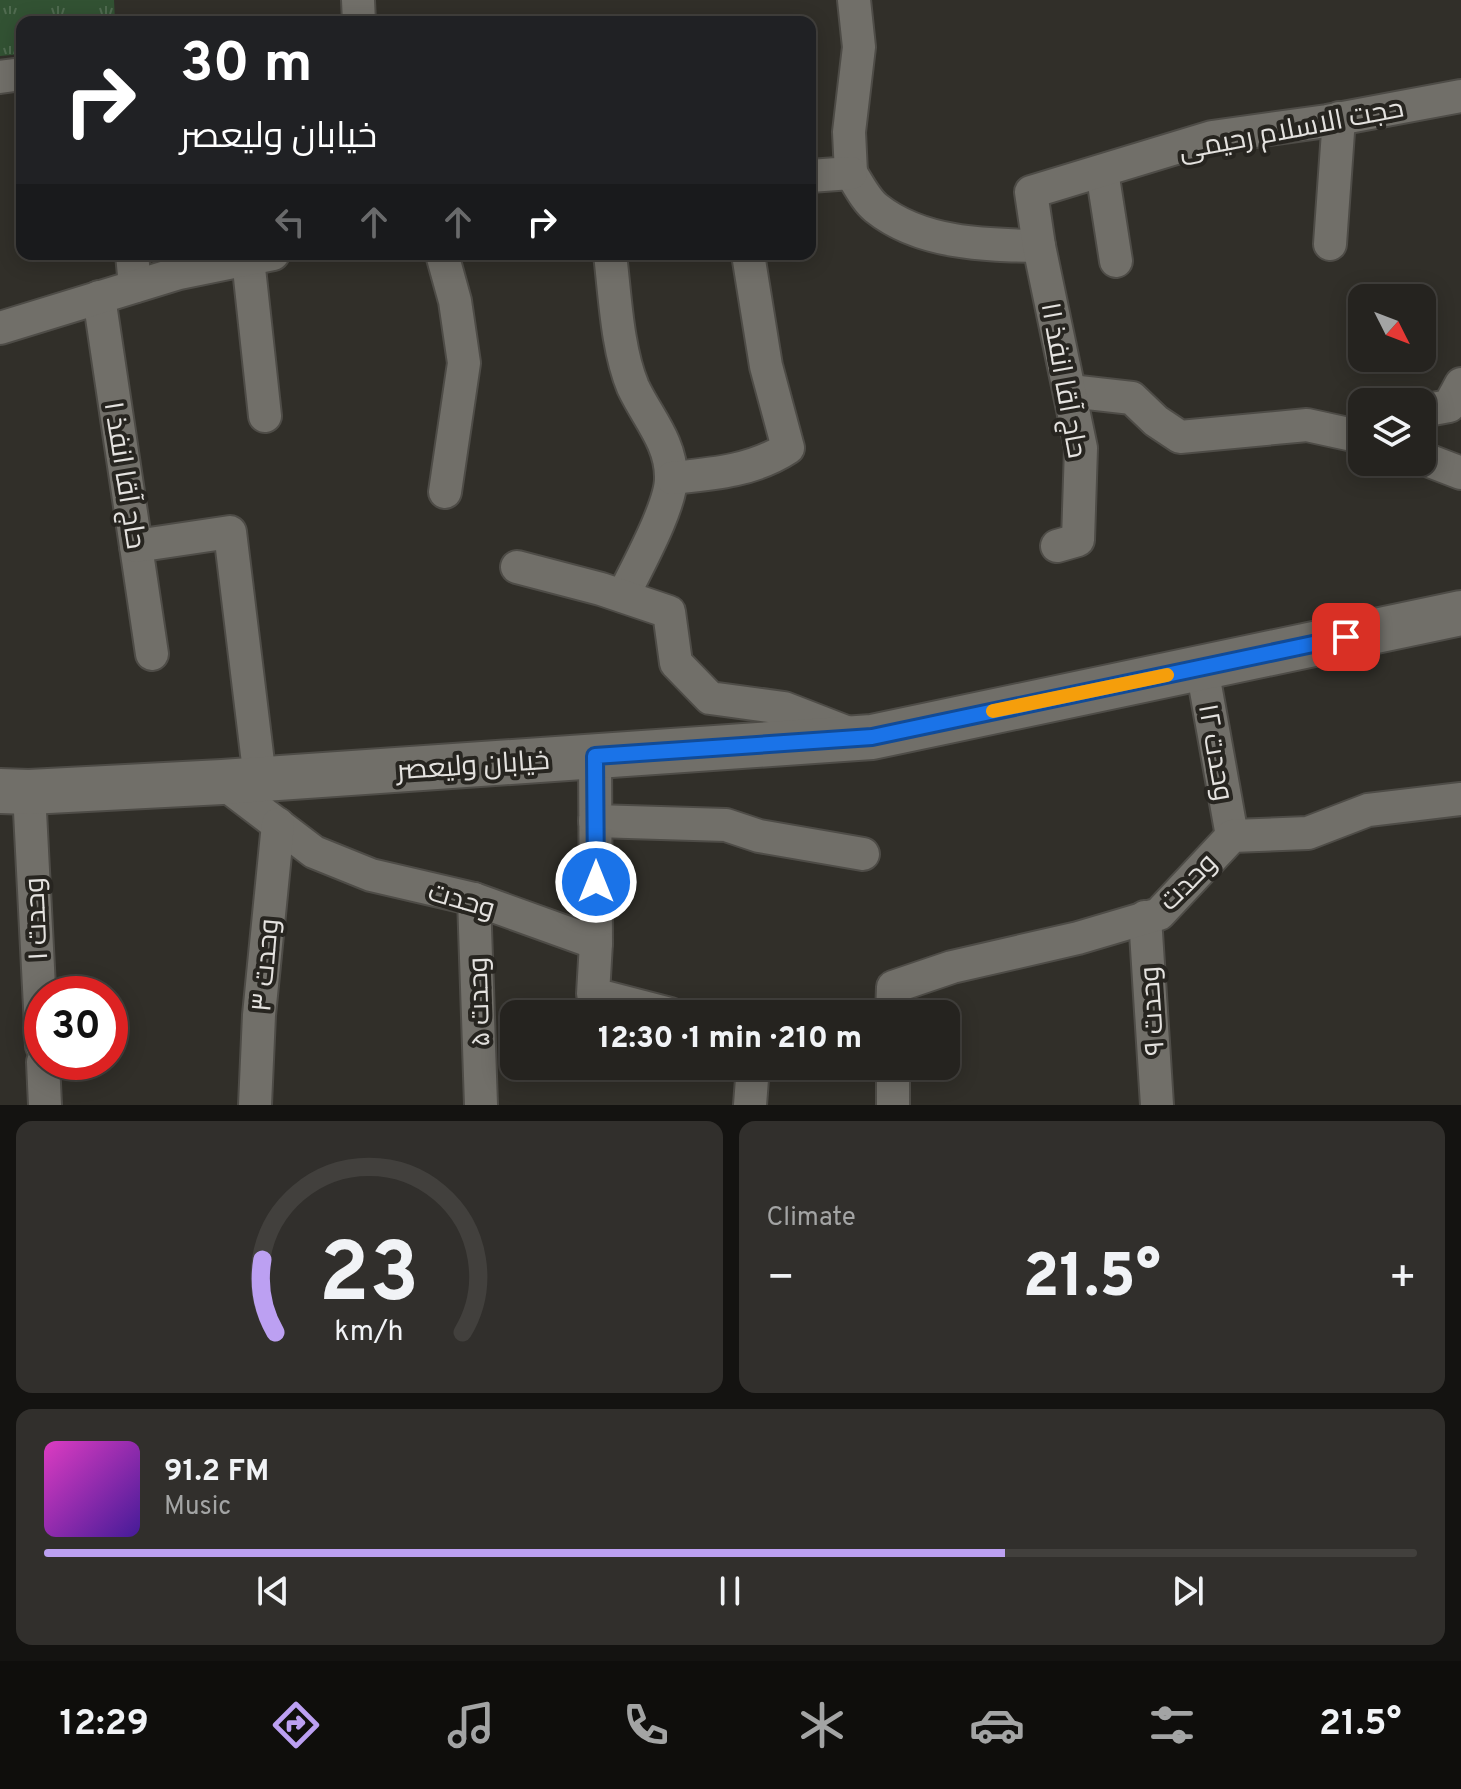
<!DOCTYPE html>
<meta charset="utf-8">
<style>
body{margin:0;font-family:Overpass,Cairo,sans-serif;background:#312f2c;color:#f1f3f6;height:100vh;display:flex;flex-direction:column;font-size:30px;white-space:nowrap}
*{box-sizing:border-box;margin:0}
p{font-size:26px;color:#a3a4a4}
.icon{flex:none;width:44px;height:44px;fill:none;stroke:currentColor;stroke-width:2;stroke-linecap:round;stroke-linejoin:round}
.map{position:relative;height:1105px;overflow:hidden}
.sheet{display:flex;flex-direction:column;gap:16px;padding:16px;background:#141311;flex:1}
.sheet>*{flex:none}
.banner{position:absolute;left:16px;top:16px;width:800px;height:244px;border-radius:16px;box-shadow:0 4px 20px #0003,0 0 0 2px #42403d;background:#202124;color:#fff;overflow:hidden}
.needle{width:52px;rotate:132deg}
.buttons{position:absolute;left:1348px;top:284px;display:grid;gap:16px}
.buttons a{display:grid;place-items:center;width:88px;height:88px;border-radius:16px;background:#25231f;box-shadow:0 4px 20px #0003,0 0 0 2px #42403d;font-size:40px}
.speed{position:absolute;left:24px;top:976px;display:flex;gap:16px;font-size:40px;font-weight:700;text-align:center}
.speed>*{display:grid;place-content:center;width:104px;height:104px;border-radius:50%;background:#25231f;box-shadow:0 4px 20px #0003,0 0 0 2px #42403d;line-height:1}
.speed .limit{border:12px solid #d22;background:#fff;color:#111}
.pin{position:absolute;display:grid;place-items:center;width:68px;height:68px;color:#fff;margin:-34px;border-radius:16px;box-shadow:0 4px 12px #0006}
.me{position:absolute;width:88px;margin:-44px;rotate:0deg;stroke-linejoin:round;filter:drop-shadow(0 0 6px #0008)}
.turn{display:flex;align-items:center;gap:28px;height:168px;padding:0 32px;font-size:36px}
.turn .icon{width:104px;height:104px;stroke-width:2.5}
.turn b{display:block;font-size:56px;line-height:68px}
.lanes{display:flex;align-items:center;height:76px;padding:0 32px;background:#0003;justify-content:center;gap:40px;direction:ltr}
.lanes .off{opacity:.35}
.big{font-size:60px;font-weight:800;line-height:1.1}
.sheet .card{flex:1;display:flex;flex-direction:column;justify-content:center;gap:12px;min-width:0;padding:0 28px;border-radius:16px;background:#312f2c}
.sheet .dial{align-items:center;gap:0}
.dial svg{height:208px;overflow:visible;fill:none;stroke:#42403d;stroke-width:7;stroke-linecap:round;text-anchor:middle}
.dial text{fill:#f1f3f6;stroke:none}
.song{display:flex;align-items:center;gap:24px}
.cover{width:96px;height:96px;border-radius:12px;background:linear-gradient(135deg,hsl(310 70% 55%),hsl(260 70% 35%))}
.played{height:8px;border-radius:4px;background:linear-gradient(90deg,#bca0f2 70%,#42403d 70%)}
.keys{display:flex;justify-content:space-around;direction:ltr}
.heat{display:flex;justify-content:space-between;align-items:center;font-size:44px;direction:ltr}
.sheet .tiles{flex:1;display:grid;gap:16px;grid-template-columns:1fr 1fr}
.card:last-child{grid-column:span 2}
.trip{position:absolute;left:500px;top:1000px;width:460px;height:80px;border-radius:16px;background:#25231f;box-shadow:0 4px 20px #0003,0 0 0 2px #42403d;font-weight:800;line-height:80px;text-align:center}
.dock{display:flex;height:128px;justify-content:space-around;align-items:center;background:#0f0e0c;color:#a3a4a4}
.dock .icon{width:56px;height:56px}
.dock .on{color:#bca0f2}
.dock b{font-size:36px;color:#f1f3f6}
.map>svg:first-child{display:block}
.park{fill:url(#park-tufts)}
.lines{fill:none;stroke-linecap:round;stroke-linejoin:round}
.street-casing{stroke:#4e4c47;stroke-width:36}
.secondary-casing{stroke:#4e4c47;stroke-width:48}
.street{stroke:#716f69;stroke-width:32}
.secondary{stroke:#716f69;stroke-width:44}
.route-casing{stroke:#114b97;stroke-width:20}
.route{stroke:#1a73e8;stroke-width:14}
.slow{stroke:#f59e0b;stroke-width:14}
.labels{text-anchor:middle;stroke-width:8;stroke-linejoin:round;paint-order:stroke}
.street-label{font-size:28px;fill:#e4e2df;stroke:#272520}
</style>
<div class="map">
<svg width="1461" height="1105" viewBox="0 0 1461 1105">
<defs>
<pattern id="park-tufts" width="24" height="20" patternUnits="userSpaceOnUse" patternTransform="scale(2)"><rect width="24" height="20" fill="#325233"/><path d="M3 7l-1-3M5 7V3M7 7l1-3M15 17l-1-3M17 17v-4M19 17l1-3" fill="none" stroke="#506b50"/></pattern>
</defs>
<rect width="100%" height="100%" fill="#312f29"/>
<path class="park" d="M0 0H114L115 22H22V54L0 56Z"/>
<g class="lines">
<g class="street-casing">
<g id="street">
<path d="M358 0 359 22"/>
<path d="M0 77 22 74"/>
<path d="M1102 171 1116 261"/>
<path d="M851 173C858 184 866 200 876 208 921 244 985 245 1039 246"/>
<path d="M851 173 849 132 859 47 854 0"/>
<path d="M810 176 851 173"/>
<path d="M1330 244 1339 118"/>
<path d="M132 254 135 286"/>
<path d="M442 254 455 301 464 363 445 492"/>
<path d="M610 254C615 295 617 349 633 387 647 417 671 442 671 477 672 505 636 569 623 596"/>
<path d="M248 259 265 416"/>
<path d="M99 297 152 654"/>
<path d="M0 328 179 273 273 254"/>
<path d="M1070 391 1132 398 1156 421 1180 437 1307 425 1362 437"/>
<path d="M1422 411 1449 406 1461 384"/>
<path d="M1422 458 1461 473"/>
<path d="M672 478C712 474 753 471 788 448L766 366 748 254"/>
<path d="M136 546 230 532 260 779"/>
<path d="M1057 546 1078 540 1081 448 1039 246 1031 192 1212 137 1327 121 1461 96"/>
<path d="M517 567 601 589 669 612 676 663 710 698 784 708 851 734"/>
<path d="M1202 668 1232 836"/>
<path d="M595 756 596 943"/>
<path d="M222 782 314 852 371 875 474 899 596 943 593 994 670 1014"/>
<path d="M29 792 42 1046"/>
<path d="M595 821 726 825 759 836 863 854"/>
<path d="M474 899 481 1105"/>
<path d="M1145 917 1157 1105"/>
<path d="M892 1014 893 987 952 967 1078 938 1159 914 1232 836 1308 833 1368 810 1461 799"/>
<path d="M43 1062 45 1105"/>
<path d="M893 1066V1105"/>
<path d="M255 1105 259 1015 278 824"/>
<path d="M750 1105 753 1066"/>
</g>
</g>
<g class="secondary-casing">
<path id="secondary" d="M0 791 29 792 222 782 872 737 1461 613"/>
</g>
<use href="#street" class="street"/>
<use href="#secondary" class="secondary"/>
</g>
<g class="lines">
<g class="route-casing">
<path id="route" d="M596 882 595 756 872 737 1346 637"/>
</g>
<use href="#route" class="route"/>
<path class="slow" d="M993 711 1167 675"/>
</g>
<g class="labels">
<g class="street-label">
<text transform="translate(1291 128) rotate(-11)" y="10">حجت الاسلام رحیمی</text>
<text transform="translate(1065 380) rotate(80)" y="10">حاج آقا انفذ ۱۱</text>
<text transform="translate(126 475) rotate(81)" y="10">حاج آقا انفذ ۱</text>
<text transform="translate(1217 752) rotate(80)" y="10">وحدت ۱۲</text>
<text transform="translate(473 764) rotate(-4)" y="10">خیابان ولیعصر</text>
<text transform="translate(1187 881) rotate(-45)" y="10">وحدت</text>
<text transform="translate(462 899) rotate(16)" y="10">وحدت</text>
<text transform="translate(35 919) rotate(-93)" y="10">وحدت ۱</text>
<text transform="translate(264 965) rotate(-85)" y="10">وحدت ۳</text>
<text transform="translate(478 1002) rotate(-92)" y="10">وحدت ۵</text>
<text transform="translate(1151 1011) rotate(-94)" y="10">وحدت ۹</text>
</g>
</g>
</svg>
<div class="buttons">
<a><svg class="needle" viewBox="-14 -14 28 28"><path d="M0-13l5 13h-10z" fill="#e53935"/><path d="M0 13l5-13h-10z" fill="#a3a4a4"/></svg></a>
<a><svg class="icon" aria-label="layers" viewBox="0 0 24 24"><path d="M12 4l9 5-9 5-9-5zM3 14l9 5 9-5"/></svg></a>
</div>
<div class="speed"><div class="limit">30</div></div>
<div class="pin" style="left:1346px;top:637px;background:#d93025"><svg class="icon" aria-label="arrive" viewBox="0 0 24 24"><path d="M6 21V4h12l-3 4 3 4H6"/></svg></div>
<svg class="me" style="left:596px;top:882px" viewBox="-20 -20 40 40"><circle r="17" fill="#1a73e8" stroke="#fff" stroke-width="3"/><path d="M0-11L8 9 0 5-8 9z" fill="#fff"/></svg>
<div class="trip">12:30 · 1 min · 210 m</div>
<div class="banner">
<div class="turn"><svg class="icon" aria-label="right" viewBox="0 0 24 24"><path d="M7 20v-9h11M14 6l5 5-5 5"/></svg><div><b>30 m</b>خیابان ولیعصر</div></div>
<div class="lanes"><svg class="icon off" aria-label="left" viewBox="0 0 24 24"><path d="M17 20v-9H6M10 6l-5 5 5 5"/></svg><svg class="icon off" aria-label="ahead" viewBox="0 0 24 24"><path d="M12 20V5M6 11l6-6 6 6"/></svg><svg class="icon off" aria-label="ahead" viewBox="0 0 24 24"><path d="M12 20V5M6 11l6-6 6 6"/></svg><svg class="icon" aria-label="right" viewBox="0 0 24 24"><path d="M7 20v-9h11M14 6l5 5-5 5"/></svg></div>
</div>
</div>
<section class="sheet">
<div class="tiles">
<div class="card dial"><svg viewBox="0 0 100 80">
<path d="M14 69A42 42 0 1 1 86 69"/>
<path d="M14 69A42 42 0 0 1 9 41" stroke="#bca0f2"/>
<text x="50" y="56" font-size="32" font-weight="700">23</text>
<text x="50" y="72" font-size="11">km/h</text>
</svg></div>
<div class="card"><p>Climate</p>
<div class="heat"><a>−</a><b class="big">21.5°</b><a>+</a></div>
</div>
<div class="card">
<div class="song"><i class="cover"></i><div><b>91.2 FM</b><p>Music</p></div></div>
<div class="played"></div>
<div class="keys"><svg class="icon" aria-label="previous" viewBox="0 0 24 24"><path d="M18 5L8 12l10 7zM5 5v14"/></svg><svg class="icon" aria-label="pause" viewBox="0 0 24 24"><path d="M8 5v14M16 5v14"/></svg><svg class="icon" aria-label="next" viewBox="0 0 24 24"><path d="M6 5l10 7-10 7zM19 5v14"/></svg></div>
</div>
</div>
</section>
<nav class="dock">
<b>12:29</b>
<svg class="icon on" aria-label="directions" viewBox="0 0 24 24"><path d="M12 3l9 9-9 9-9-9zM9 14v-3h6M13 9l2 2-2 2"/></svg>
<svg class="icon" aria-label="music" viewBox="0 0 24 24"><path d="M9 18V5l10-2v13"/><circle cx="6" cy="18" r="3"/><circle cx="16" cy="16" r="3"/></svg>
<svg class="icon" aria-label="phone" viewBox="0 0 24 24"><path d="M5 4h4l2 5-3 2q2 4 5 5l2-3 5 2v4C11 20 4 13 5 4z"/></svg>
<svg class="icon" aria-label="climate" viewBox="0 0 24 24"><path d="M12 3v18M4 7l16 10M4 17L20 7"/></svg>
<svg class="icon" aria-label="car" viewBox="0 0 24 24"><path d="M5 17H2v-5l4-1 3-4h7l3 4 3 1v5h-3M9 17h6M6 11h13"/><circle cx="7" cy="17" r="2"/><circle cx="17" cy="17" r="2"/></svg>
<svg class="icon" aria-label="filters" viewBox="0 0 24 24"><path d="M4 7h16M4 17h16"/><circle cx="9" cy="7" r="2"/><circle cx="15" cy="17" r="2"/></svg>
<b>21.5°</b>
</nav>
